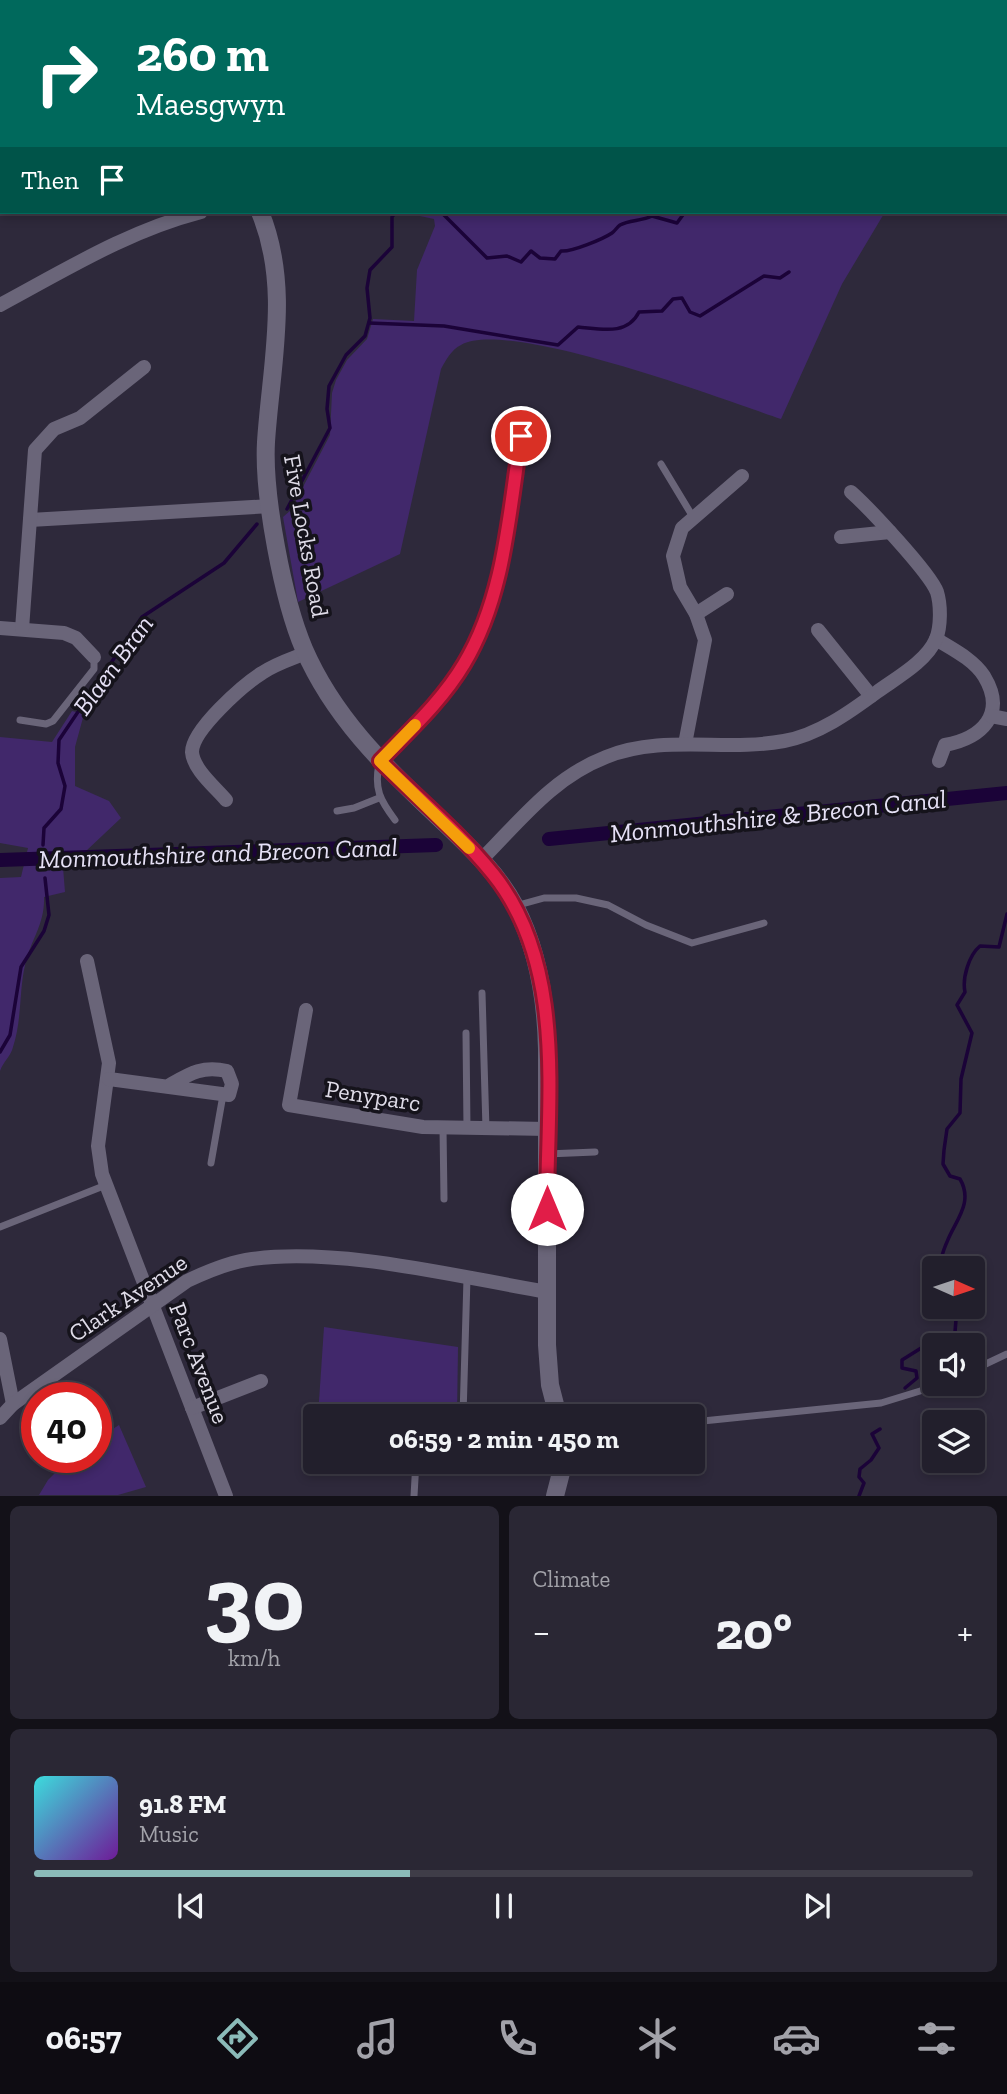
<!DOCTYPE html>
<meta charset="utf-8">
<style>
body{margin:0;font-family:"Zilla Slab",serif;background:#2a2734;color:#f1f3f6;height:100vh;display:flex;flex-direction:column;font-size:26px;white-space:nowrap}
*{box-sizing:border-box;margin:0}
p{font-size:23px;color:#a2a2a9}
.icon{flex:none;width:38px;height:38px;fill:none;stroke:currentColor;stroke-width:2;stroke-linecap:round;stroke-linejoin:round}
.map{position:relative;height:1496px;overflow:hidden}
.side{display:flex;flex-direction:column;gap:10px;padding:10px;background:#131118;flex:1}
.side>*{flex:none}
.top-card{position:absolute;left:0px;top:0px;width:1008px;height:214px;box-shadow:0 4px 10px #0003,0 0 0 2px #3f3d48;background:#00695c;color:#fff;overflow:hidden}
.needle{width:46px;rotate:93deg}
.tools{position:absolute;left:922px;top:1256px;display:grid;gap:14px}
.tools a{display:grid;place-items:center;width:63px;height:63px;border-radius:7px;background:#221f2c;box-shadow:0 4px 10px #0003,0 0 0 2px #3f3d48;font-size:35px}
.speed{position:absolute;left:21px;top:1382px;display:flex;gap:14px;font-size:35px;font-weight:700;text-align:center}
.speed>*{display:grid;place-content:center;width:91px;height:91px;border-radius:50%;background:#221f2c;box-shadow:0 4px 10px #0003,0 0 0 2px #3f3d48;line-height:1}
.speed .limit{border:10px solid #d22;background:#fff;color:#111}
.pin{position:absolute;display:grid;place-items:center;width:60px;height:60px;color:#fff;margin:-30px;border:4px solid #fff;border-radius:50%;box-shadow:0 2px 7px #0007}
.me{position:absolute;width:77px;margin:-38px;rotate:0deg;stroke-linejoin:round;filter:drop-shadow(0 0 5px #0008)}
.turn{display:flex;align-items:center;gap:24px;height:147px;padding:0 21px;font-size:32px}
.turn .icon{width:91px;height:91px;stroke-width:2.5}
.turn b{display:block;font-size:49px;line-height:60px}
.then{display:flex;align-items:center;height:66px;padding:0 21px;background:#0003;gap:14px;font-size:26px}
.big{font-size:52px;font-weight:700;line-height:1.1}
.side .tile{flex:1;display:flex;flex-direction:column;justify-content:center;gap:10px;min-width:0;padding:0 24px;border-radius:10px;background:#2a2734}
.side .dial{align-items:center;gap:0}
.dial b{font-size:91px;line-height:1}
.song{display:flex;align-items:center;gap:21px}
.cover{width:84px;height:84px;border-radius:10px;background:linear-gradient(135deg,hsl(180 70% 55%),hsl(280 70% 35%))}
.played{height:7px;border-radius:4px;background:linear-gradient(90deg,#8bbbb9 40%,#3f3d48 40%)}
.keys{display:flex;justify-content:space-around;direction:ltr}
.heat{display:flex;justify-content:space-between;align-items:center;font-size:38px;direction:ltr}
.side .tiles{flex:1;display:grid;gap:10px;grid-template-columns:1fr 1fr}
.tile:last-child{grid-column:span 2}
.trip{position:absolute;left:303px;top:1404px;width:402px;height:70px;border-radius:7px;background:#221f2c;box-shadow:0 4px 10px #0003,0 0 0 2px #3f3d48;font-weight:700;line-height:70px;text-align:center}
.tab-bar{display:flex;height:112px;justify-content:space-around;align-items:center;background:#0e0c12;color:#a2a2a9}
.tab-bar .icon{width:49px;height:49px}
.tab-bar .active{color:#8bbbb9}
.tab-bar b{font-size:32px;color:#f1f3f6}
.map>svg:first-child{display:block}
.green{fill:#41286b}
.lines{fill:none;stroke-linecap:round;stroke-linejoin:round}
.stream{stroke:#1b0338;stroke-width:3.5}
.canal{stroke:#1b0338;stroke-width:14}
.service{stroke:#6a6579;stroke-width:7}
.minor{stroke:#6a6579;stroke-width:14}
.tertiary{stroke:#6a6579;stroke-width:18}
.route-casing{stroke:#92132f;stroke-width:18}
.route{stroke:#e11d48;stroke-width:12}
.slow{stroke:#f59e0b;stroke-width:12}
.labels{text-anchor:middle;stroke-width:7;stroke-linejoin:round;paint-order:stroke}
.street-label{font-size:24px;fill:#dfdce8;stroke:#15131b}
.water-label{font-size:26px;font-style:italic;fill:#e6e1f6;stroke:#15131b}
</style>
<div class="map">
<svg width="1007" height="1496" viewBox="0 0 1007 1496">
<rect width="100%" height="100%" fill="#2e293b"/>
<g class="green">
<path d="M556 0H960L958 2Z"/>
<path d="M401 212H885L842 284 781 419C724 400 508 318 461 345 451 350 446 360 441 369L400 554 298 602 283 517 291 510 330 435 332 393 336 380 347 360 367 339 373 319 414 321 417 270 435 226 434 219Z"/>
<path d="M72 711 84 714 75 747V786L109 801 121 818 86 851 62 855 65 892 44 897C45 924 31 939 25 965 19 991 22 1020 13 1047 11 1056 3 1062 0 1071V878L21 877 28 848 0 843V737L52 742Z"/>
<path d="M324 1327 458 1347 457 1416H318Z"/>
<path d="M119 1425 146 1487 118 1495H39L48 1480 70 1458H96V1440Z"/>
</g>
<g class="lines">
<g class="stream">
<path d="M560 0V2"/>
<path d="M975 2 977 0"/>
<path d="M441 212 487 258 507 256 521 262 531 251 540 258 555 259 561 251C572 252 603 239 612 233 615 231 617 227 620 225 629 220 642 221 652 216L677 223 685 212"/>
<path d="M369 323 444 326 558 345 578 327C601 329 627 336 639 312L662 311 673 299 682 298 690 312 700 316 764 276 780 278 789 272"/>
<path d="M287 509 330 428 327 409 329 386 346 355 365 336 370 318 367 288 370 270 392 247V217L396 212"/>
<path d="M43 845 44 828 61 809 65 786 58 763 59 740 142 617 224 563 257 524"/>
<path d="M0 1052 10 1035 21 967 44 931 49 915 45 878"/>
<path d="M938 1269C941 1260 943 1250 947 1242 955 1221 974 1203 960 1179L950 1176 943 1164 944 1150 947 1129 960 1113 961 1079 972 1033 957 1005 965 992C962 978 969 955 980 946L999 947 1007 914"/>
<path d="M905 1388 917 1378 916 1371 902 1368V1360L934 1340H949L955 1332 957 1307"/>
<path d="M859 1496 864 1483 859 1477 860 1469 871 1460 879 1448 872 1434 880 1429"/>
</g>
<g class="canal">
<path d="M549 839 1007 793"/>
<path d="M0 860 436 845"/>
</g>
<g class="service">
<path d="M594 2 595 0"/>
<path d="M661 464 693 517"/>
<path d="M20 720 46 724 53 721 94 669V657"/>
<path d="M379 764C374 789 380 800 395 820"/>
<path d="M337 811 354 808 379 798"/>
<path d="M515 906 544 898H576L608 905 646 925 692 943 764 923"/>
<path d="M482 993 486 1129"/>
<path d="M466 1033 467 1129"/>
<path d="M443 1128 444 1199"/>
<path d="M547 1154 595 1152"/>
<path d="M211 1163 223 1095"/>
<path d="M0 1227 106 1185"/>
<path d="M973 1370 1007 1354"/>
<path d="M463 1416 467 1278"/>
<path d="M693 1422 881 1403 943 1384"/>
<path d="M414 1496 416 1461"/>
</g>
<g class="minor">
<path d="M176 2 177 0"/>
<path d="M0 23H2"/>
<path d="M0 106 2 104"/>
<path d="M0 195 2 194"/>
<path d="M0 305C67 269 128 231 201 212"/>
<path d="M30 520 271 506"/>
<path d="M841 537 890 532"/>
<path d="M696 614 727 594"/>
<path d="M0 628 64 633 76 638 94 657"/>
<path d="M22 629 35 450 54 429 80 418 144 367"/>
<path d="M818 630 871 696"/>
<path d="M936 639C952 649 973 659 984 676 1007 714 982 738 945 745L939 761"/>
<path d="M991 716 1007 719"/>
<path d="M685 744 705 640 696 614 680 587 673 556 682 528 742 476"/>
<path d="M380 761C409 731 443 701 464 664 505 596 509 513 521 436"/>
<path d="M226 800C215 787 193 769 192 752 192 730 243 685 262 673 275 664 291 659 306 653"/>
<path d="M481 860C520 821 552 778 606 757 663 734 725 752 784 741 818 735 850 712 877 692 896 678 926 662 936 639 941 627 941 605 937 592 930 573 868 507 851 492"/>
<path d="M87 961 109 1063 98 1146 102 1174 226 1496"/>
<path d="M306 1010 289 1105 423 1127 547 1129"/>
<path d="M109 1079 229 1095 232 1084 227 1071C202 1065 189 1074 168 1086"/>
<path d="M0 1339 13 1404"/>
<path d="M192 1408 261 1381"/>
<path d="M0 1418 13 1404 187 1281C208 1271 229 1262 252 1259 341 1247 458 1277 548 1292"/>
</g>
<g class="tertiary">
<path d="M356 2 357 0"/>
<path d="M260 212C291 287 271 364 266 442 263 495 283 600 304 649 333 716 383 765 435 814 464 842 496 870 515 906 538 950 546 1001 547 1049V1345L550 1385 558 1416"/>
<path d="M555 1496 564 1461"/>
</g>
</g>
<g class="lines">
<g class="route-casing">
<path id="route" d="M521 436C509 512 505 596 464 664 442 701 409 731 380 761 418 798 460 833 493 874 567 966 547 1099 547 1209"/>
</g>
<use href="#route" class="route"/>
<path class="slow" d="M415 725 380 761 469 848"/>
</g>
<g class="labels">
<g class="street-label">
<text transform="translate(306 536) rotate(80)" y="8">Five Locks Road</text>
<text transform="translate(373 1096) rotate(9)" y="8">Penyparc</text>
<text transform="translate(128 1298) rotate(-34)" y="8">Clark Avenue</text>
<text transform="translate(199 1363) rotate(69)" y="8">Parc Avenue</text>
</g>
<g class="water-label">
<text transform="translate(113 665) rotate(-54)" y="9">Blaen Bran</text>
<text transform="translate(778 816) rotate(-6)" y="9">Monmouthshire &amp; Brecon Canal</text>
<text transform="translate(218 853) rotate(-2)" y="9">Monmouthshire and Brecon Canal</text>
</g>
</g>
</svg>
<div class="tools">
<a><svg class="needle" viewBox="-14 -14 28 28"><path d="M0-13l5 13h-10z" fill="#e53935"/><path d="M0 13l5-13h-10z" fill="#a2a2a9"/></svg></a>
<a><svg class="icon" aria-label="sound" viewBox="0 0 24 24"><path d="M4 9h4l5-4v14l-5-4H4zM17 9q2 3 0 6"/></svg></a>
<a><svg class="icon" aria-label="layers" viewBox="0 0 24 24"><path d="M12 4l9 5-9 5-9-5zM3 14l9 5 9-5"/></svg></a>
</div>
<div class="speed"><div class="limit">40</div></div>
<div class="pin" style="left:521px;top:436px;background:#d93025"><svg class="icon" aria-label="arrive" viewBox="0 0 24 24"><path d="M6 21V4h12l-3 4 3 4H6"/></svg></div>
<svg class="me" style="left:547px;top:1209px" viewBox="-20 -20 40 40"><circle r="19" fill="#fff"/><path d="M0-13L10 11 0 6-10 11z" fill="#e11d48"/></svg>
<div class="trip">06:59 · 2 min · 450 m</div>
<div class="top-card">
<div class="turn"><svg class="icon" aria-label="right" viewBox="0 0 24 24"><path d="M7 20v-9h11M14 6l5 5-5 5"/></svg><div><b>260 m</b>Maesgwyn</div></div>
<div class="then">Then<svg class="icon" aria-label="arrive" viewBox="0 0 24 24"><path d="M6 21V4h12l-3 4 3 4H6"/></svg></div>
</div>
</div>
<section class="side">
<div class="tiles">
<div class="tile dial"><b>30</b><p>km/h</p></div>
<div class="tile"><p>Climate</p>
<div class="heat"><a>−</a><b class="big">20°</b><a>+</a></div>
</div>
<div class="tile">
<div class="song"><i class="cover"></i><div><b>91.8 FM</b><p>Music</p></div></div>
<div class="played"></div>
<div class="keys"><svg class="icon" aria-label="previous" viewBox="0 0 24 24"><path d="M18 5L8 12l10 7zM5 5v14"/></svg><svg class="icon" aria-label="pause" viewBox="0 0 24 24"><path d="M8 5v14M16 5v14"/></svg><svg class="icon" aria-label="next" viewBox="0 0 24 24"><path d="M6 5l10 7-10 7zM19 5v14"/></svg></div>
</div>
</div>
</section>
<nav class="tab-bar">
<b>06:57</b>
<svg class="icon active" aria-label="directions" viewBox="0 0 24 24"><path d="M12 3l9 9-9 9-9-9zM9 14v-3h6M13 9l2 2-2 2"/></svg>
<svg class="icon" aria-label="music" viewBox="0 0 24 24"><path d="M9 18V5l10-2v13"/><circle cx="6" cy="18" r="3"/><circle cx="16" cy="16" r="3"/></svg>
<svg class="icon" aria-label="phone" viewBox="0 0 24 24"><path d="M5 4h4l2 5-3 2q2 4 5 5l2-3 5 2v4C11 20 4 13 5 4z"/></svg>
<svg class="icon" aria-label="climate" viewBox="0 0 24 24"><path d="M12 3v18M4 7l16 10M4 17L20 7"/></svg>
<svg class="icon" aria-label="car" viewBox="0 0 24 24"><path d="M5 17H2v-5l4-1 3-4h7l3 4 3 1v5h-3M9 17h6M6 11h13"/><circle cx="7" cy="17" r="2"/><circle cx="17" cy="17" r="2"/></svg>
<svg class="icon" aria-label="filters" viewBox="0 0 24 24"><path d="M4 7h16M4 17h16"/><circle cx="9" cy="7" r="2"/><circle cx="15" cy="17" r="2"/></svg>
</nav>
